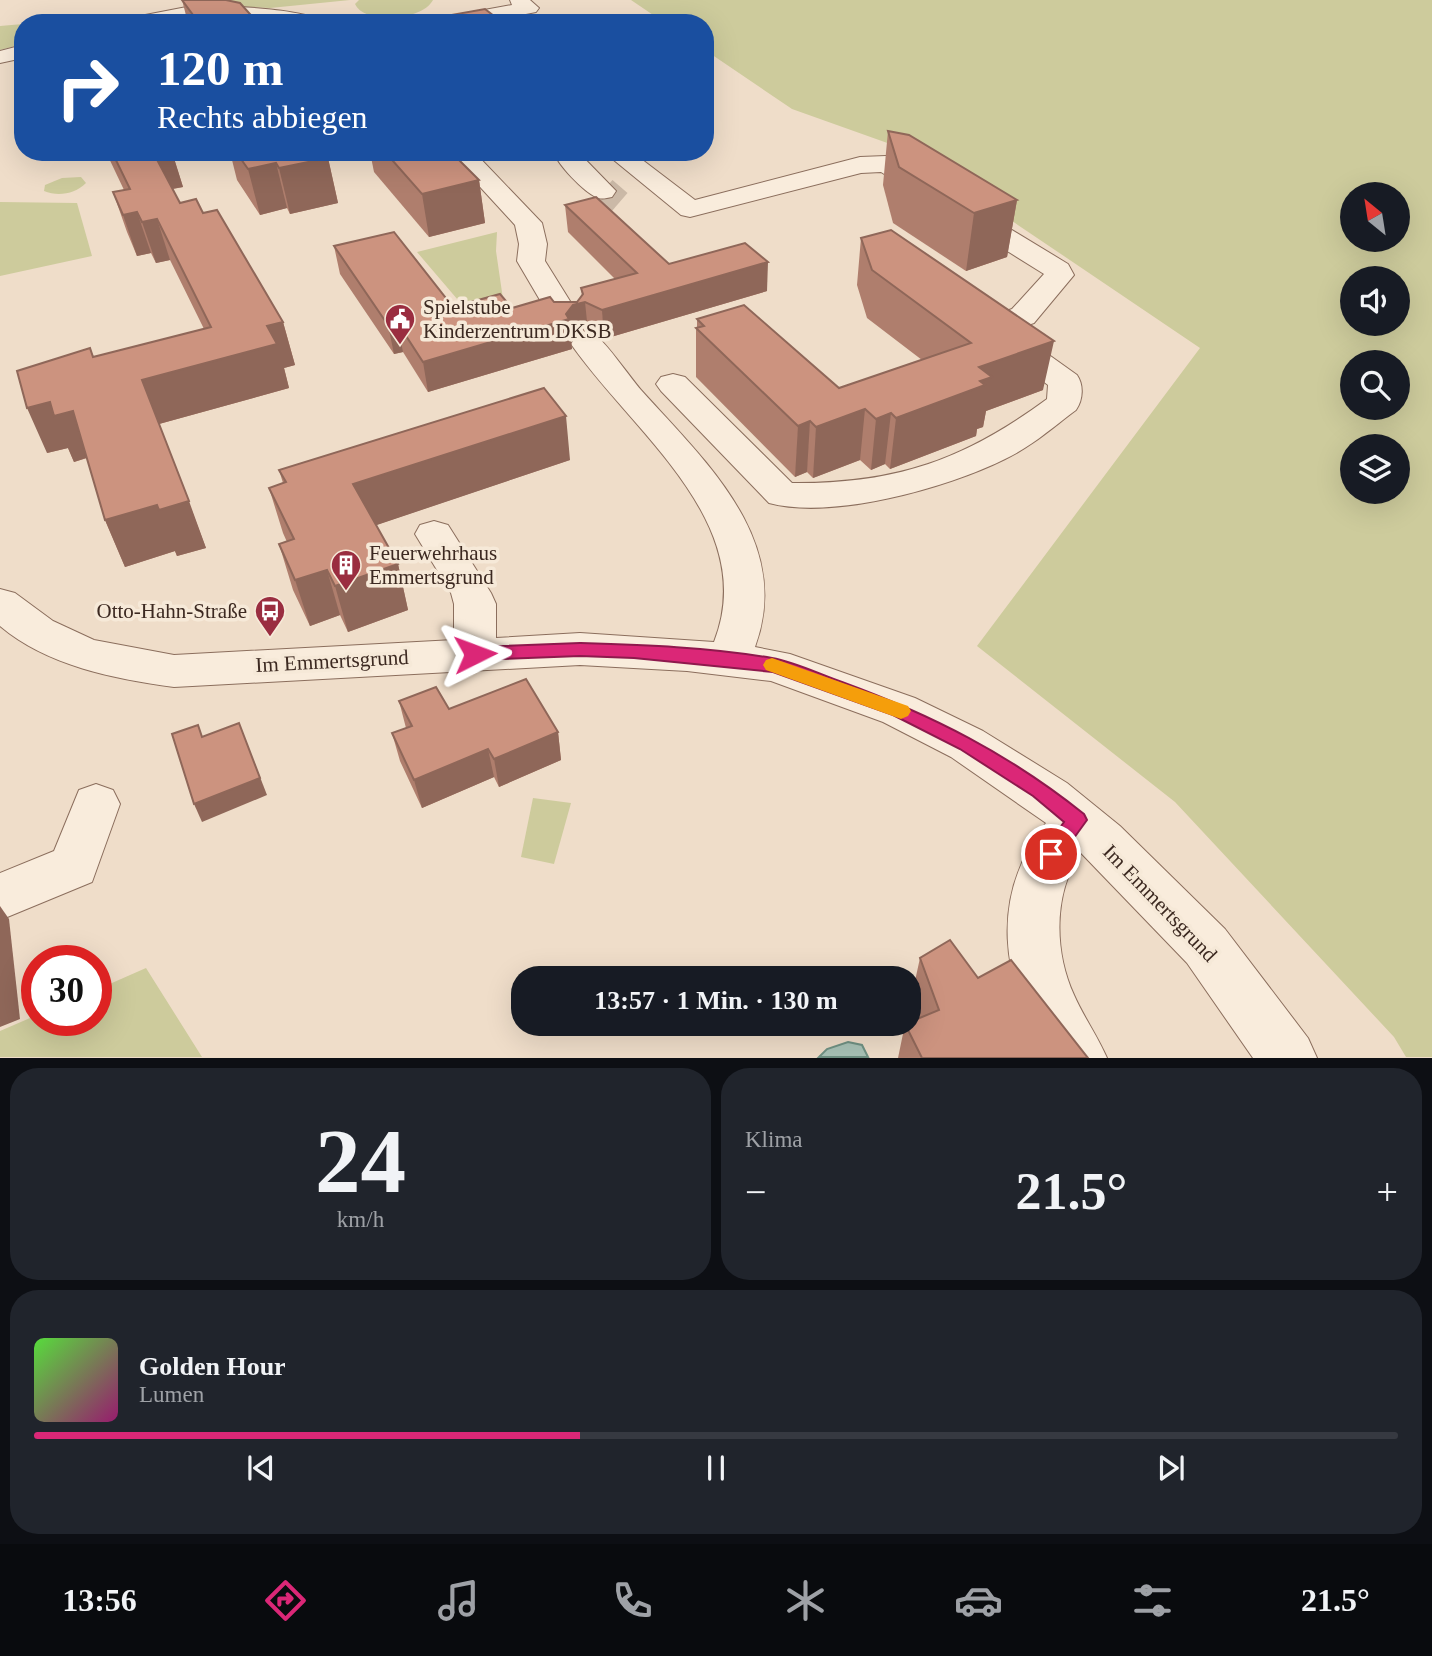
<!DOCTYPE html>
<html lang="de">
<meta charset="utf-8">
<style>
body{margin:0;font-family:Georgia,serif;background:#20242c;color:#f1f3f6;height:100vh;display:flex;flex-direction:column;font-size:26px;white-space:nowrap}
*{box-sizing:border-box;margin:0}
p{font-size:23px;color:#9ea1a6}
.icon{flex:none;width:38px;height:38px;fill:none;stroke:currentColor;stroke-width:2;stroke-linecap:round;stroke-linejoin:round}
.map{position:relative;height:1058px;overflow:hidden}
.details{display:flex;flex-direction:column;gap:10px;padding:10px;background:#0d0f14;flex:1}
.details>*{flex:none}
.hud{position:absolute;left:14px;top:14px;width:700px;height:147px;border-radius:28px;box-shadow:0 7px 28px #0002;background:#1a4fa0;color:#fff;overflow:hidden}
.needle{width:46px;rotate:330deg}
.fabs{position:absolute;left:1340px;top:182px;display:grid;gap:14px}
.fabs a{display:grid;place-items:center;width:70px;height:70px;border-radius:50%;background:#171b24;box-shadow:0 7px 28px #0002;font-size:35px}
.speed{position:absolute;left:21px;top:945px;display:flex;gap:14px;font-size:35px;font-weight:700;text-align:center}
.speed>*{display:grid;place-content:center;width:91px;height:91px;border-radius:50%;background:#171b24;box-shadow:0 7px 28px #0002;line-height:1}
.speed .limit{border:10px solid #d22;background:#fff;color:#111}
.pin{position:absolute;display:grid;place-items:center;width:60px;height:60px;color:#fff;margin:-30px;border:4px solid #fff;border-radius:50%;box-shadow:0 2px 7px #0007}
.me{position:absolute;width:77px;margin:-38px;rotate:87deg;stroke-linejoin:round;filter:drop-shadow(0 0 5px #0008)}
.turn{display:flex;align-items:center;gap:24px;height:147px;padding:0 28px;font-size:32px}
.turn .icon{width:91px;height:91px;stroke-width:2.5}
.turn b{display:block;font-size:49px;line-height:60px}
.big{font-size:52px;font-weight:800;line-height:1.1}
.details .tile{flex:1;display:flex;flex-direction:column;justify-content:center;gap:10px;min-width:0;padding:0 24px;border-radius:28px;background:#20242c}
.details .dial{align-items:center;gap:0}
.dial b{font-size:91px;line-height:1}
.song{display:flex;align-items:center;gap:21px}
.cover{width:84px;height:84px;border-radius:10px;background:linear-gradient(135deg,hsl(110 70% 55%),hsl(320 70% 35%))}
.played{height:7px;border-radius:4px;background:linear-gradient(90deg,#db2777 40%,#363941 40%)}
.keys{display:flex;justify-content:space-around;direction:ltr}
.heat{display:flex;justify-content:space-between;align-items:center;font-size:38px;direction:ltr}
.details .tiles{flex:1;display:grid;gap:10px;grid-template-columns:1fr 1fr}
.tile:last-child{grid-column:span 2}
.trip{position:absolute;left:511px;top:966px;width:410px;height:70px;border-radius:28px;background:#171b24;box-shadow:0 7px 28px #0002;font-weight:800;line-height:70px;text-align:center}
.tab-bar{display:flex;height:112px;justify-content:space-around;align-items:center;background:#090b0e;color:#9ea1a6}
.tab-bar .icon{width:49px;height:49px}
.tab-bar .active{color:#db2777}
.tab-bar b{font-size:32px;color:#f1f3f6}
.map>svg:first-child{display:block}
.green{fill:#cdcb9c;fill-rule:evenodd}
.water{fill:#a9c3b7;stroke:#709284;stroke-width:2}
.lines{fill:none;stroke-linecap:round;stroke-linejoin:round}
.minor-tunnel{stroke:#cbb9a7;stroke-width:29;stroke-dasharray:29 15;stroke-linecap:butt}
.minor-casing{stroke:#8b6e5d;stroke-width:2}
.minor{fill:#f9ecdc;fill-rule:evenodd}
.wall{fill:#af7e6d}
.shaded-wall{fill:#8f6759}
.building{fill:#cc937f;stroke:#8f6759;stroke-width:2}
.route{fill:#db2777;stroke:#8e194d;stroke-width:2}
.slow{fill:#f59e0b}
.labels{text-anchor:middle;stroke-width:7;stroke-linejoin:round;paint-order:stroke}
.poi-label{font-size:21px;fill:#3c2921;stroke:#f6e9d8;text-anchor:start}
.street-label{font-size:21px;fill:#3c2921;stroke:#f6e9d8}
</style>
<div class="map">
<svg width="1432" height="1058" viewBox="0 0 1432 1058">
<rect width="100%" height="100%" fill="#efddc9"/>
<g class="green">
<path d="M221 0H350L270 8 231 6Z"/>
<path d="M359 0H433C422 21 364 25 355 4Z"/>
<path d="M631 0H1432V1057H1406L1394 1037 1175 802 977 646 1200 348 907 150 792 109 705 50V23H665ZM1353 194H1398V240H1353ZM1353 278H1398V324H1353ZM1353 362H1398V408H1353ZM1353 446H1398V492H1353Z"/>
<path d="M23 24V44L0 50V26Z"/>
<path d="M81 177 86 183C75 194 58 197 44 191L45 185 62 178Z"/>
<path d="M0 202 77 203 92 256 0 276Z"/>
<path d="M497 232 496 251 504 306 481 327 417 252Z"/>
<path d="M533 798 571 803 554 864 521 857Z"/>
<path d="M146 968 202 1057H0V1031L37 1015V1020H96V990Z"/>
</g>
<path class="water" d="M848 1042 862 1045 868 1057H819L827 1049Z"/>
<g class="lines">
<path class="minor-tunnel" d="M603 191 618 204"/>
<g class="minor-casing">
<g id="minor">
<path d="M510 0H530L539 8 536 12 480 23H436L446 17 512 5Z"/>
<path d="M197 5C220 6 310 8 323 23L197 17 167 23H125L135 17Z"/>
<path d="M23 45V58L0 63V51Z"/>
<path d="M448 152H474L542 223 547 244 545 261 583 322 579 329 568 331 557 329 517 261 519 244 515 225Z"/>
<path d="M554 152H578L616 191 612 197C606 198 601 200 596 197 584 192 557 164 554 152Z"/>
<path d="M604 152H632L695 200 860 157 886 156 895 159 1068 264 1074 275 1034 323 1014 330 1077 375C1084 385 1083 400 1076 410 1053 427 1031 447 1005 459 947 488 832 520 769 503L661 391 656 384 661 377 673 374 685 377 792 483C896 484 964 460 1047 399L1048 385 994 344 990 336 982 334 977 327 982 320 1012 309 1044 274 881 172 861 173 690 217 681 215Z"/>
<path d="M587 334C590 335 594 335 597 337 606 342 632 380 641 390 705 461 794 541 755 647L790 654 915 698 983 731 1067 783 1120 826 1225 929 1308 1038 1317 1058H1253L1187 963 1081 853C1053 893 1054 951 1074 995 1083 1016 1097 1035 1107 1058H1046C1002 979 988 898 1046 823L951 757 883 722 771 681 687 671 580 665 174 687C115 679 47 666 0 626V589L15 593 53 621 94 640 174 655 454 640V604L451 593 415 534 420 525 434 521 448 525 491 593 496 604V638L580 633 714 642C761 523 631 431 571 344L576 337Z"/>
<path d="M96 784 113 790 120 804 92 882 0 920V873L54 851 79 790Z"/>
</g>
</g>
<use href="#minor" class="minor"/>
</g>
<g class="wall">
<path d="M182 0 258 23H188Z"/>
<path d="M888 131 1017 200 1007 257 966 271 893 223 883 185Z"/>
<path d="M106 152H172L183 187 173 189 180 203 203 213 283 322 295 365 284 368 289 388 159 424 206 548 177 556 175 551 125 567 105 520 87 458 74 462 68 448 47 453 94 357 204 329 170 260 156 263 151 253 137 256 127 232 113 192 124 190Z"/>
<path d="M230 152H324L328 158 338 203 290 214 287 208 260 215 237 180Z"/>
<path d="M370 152H451L479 180 485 223 429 237 374 172Z"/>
<path d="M565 205 669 264 767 291 604 339 588 331 575 334 571 341 572 349 428 392 403 352 394 354 340 274 334 246 453 307 512 308 554 302H577L582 296 581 288 615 279 568 232Z"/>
<path d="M861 238 1043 390 986 411 983 427 977 429 976 436 890 469 885 464 871 470 860 460 813 478 807 472 795 477 696 377V328H697V319L839 388 922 360 867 318 857 285Z"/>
<path d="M570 460 376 525 398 564 408 610 348 632 340 615 310 626 293 590 279 544 287 542 283 533 269 488 283 483 279 470Z"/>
<path d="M399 701 449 709 558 732 561 760 499 787 494 777 422 808 400 761 392 733 406 728Z"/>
<path d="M920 958 1088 1058H898L905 1024H908V1013Z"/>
</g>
<g class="shaded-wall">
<path d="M153 152H172L183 187 165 190Z"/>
<path d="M328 158 338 203 290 214 279 168Z"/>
<path d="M276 163 287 208 260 215 248 169Z"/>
<path d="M479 180 485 223 429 237 422 194Z"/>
<path d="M1017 200 1007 257 966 271 974 213Z"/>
<path d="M137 212 151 253 137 256 123 215Z"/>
<path d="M157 219 170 260 156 263 142 222Z"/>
<path d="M768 262 767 291 604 339 602 310Z"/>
<path d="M585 302 588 331 575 334 571 341 572 349 428 392 423 362 573 305Z"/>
<path d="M283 322 295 365 284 368 289 388 159 424 142 380 267 326Z"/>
<path d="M397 322 403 352 394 354 388 325Z"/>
<path d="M1054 341 1043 390 986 411 983 427 977 429 976 436 890 469 896 418 979 367Z"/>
<path d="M50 402 73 411 92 456 74 462 68 448 47 453 27 408Z"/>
<path d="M865 409 860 460 813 478 816 427Z"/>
<path d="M891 413 885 464 871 470 876 419Z"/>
<path d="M566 416 570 460 365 529 353 484Z"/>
<path d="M810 421 807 472 795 477 798 426Z"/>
<path d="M189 501 206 548 177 556 175 551 125 567 105 520 157 505Z"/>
<path d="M398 564 408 610 348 632 335 586Z"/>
<path d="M327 570 340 615 310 626 295 580Z"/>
<path d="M239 723 267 795 202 822 194 804Z"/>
<path d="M558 732 561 760 499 787 494 759Z"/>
<path d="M488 749 494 777 422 808 414 780Z"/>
<path d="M0 906 9 919 20 1019 0 1027Z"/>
</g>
<g class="building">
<path d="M182 0H226L240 3 258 23H199Z"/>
<path d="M485 9 503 23H423L443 19 440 17Z"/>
<path d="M888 131 909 135 1017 200 974 213 899 167Z"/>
<path d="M112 152H153L180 203 196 199 203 213 217 210 283 322 267 326 277 344 142 380 189 501 159 510 157 505 105 520 73 411 54 416 50 402 27 408 17 371 90 348 93 357 211 327 157 219 142 222 137 212 123 215 113 192 130 189Z"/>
<path d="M236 152H324L328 158 279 168 276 163 248 169Z"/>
<path d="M385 152H451L479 180 422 194Z"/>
<path d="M596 197 669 264 745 243 768 262 602 310 585 302 573 305 566 314 569 319 423 362 397 322 388 325 334 246 394 232 453 307 500 294 512 308 550 297 554 302H577L583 294 581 288 637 273 565 205Z"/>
<path d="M891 230 1054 341 979 367 992 377 980 381 985 385 896 418 891 413 876 419 865 409 816 427 810 421 798 426 696 328 704 326 697 319 744 305 839 388 971 343 872 270 861 238Z"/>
<path d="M544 388 566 416 353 484 398 564 335 586 327 570 295 580 279 544 294 539 269 488 286 482 279 470Z"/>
<path d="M526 679 558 732 494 759 488 749 414 780 392 733 412 726 399 701 436 687 449 709Z"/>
<path d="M239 723 260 778 194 804 172 734 198 725 202 737Z"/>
<path d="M950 940 978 978 1011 960 1088 1058H922L905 1024 939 1010 920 958Z"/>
</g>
<path class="route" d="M580 643C644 645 709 647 772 658 795 662 819 674 842 682 932 715 1009 754 1084 814L1087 820 1058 860 1051 863 1044 860 1041 854 1064 822 1033 796 960 749 893 715 773 672 634 658 580 656 475 660 468 658 466 654 468 649 475 647Z"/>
<path class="slow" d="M772 658 908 706 911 711 908 716 901 719 766 670 763 665 766 660Z"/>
<defs>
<g id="civic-pin" transform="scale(1.575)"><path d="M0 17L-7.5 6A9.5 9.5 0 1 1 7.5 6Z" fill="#9a2d40" stroke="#f6e9d8"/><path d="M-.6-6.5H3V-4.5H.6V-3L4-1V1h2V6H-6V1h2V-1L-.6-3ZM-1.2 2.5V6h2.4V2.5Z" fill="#fff"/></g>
<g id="building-pin" transform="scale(1.575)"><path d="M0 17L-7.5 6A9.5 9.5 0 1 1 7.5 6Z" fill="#9a2d40" stroke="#f6e9d8"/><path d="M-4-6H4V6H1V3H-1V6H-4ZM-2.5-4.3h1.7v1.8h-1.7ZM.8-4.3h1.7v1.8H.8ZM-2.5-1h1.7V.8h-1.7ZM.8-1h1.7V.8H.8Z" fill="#fff"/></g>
<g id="bus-pin" transform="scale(1.575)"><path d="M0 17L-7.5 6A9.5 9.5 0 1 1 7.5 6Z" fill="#9a2d40" stroke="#f6e9d8"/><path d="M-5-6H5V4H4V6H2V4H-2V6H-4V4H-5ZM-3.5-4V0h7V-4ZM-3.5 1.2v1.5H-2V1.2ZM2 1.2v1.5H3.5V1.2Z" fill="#fff"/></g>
</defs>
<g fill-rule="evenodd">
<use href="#civic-pin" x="400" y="319"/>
<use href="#building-pin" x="346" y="565"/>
<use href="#bus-pin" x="270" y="611"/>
</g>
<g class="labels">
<g class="poi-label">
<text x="423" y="314">Spielstube<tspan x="423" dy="24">Kinderzentrum DKSB</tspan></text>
<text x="369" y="560">Feuerwehrhaus<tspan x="369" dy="24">Emmertsgrund</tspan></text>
<text x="247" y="618" text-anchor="end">Otto-Hahn-Straße</text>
</g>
<g class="street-label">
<text transform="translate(332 661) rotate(-3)" y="7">Im Emmertsgrund</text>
<text transform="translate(1160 903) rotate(46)" y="7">Im Emmertsgrund</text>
</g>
</g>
</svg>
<div class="fabs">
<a><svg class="needle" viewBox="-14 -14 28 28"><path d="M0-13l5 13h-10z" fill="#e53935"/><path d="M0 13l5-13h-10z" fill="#9ea1a6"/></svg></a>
<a><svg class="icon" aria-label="sound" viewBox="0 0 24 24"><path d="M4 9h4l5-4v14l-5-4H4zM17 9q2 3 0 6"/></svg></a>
<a><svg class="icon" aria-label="search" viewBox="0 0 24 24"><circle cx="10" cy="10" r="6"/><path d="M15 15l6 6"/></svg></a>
<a><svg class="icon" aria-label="layers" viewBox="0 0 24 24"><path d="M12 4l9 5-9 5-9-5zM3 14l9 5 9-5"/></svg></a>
</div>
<div class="speed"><div class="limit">30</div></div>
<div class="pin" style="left:1051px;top:854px;background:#d93025"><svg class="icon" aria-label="arrive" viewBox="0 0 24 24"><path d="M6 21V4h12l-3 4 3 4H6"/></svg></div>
<svg class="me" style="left:475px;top:654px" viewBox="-20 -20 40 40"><path d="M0-17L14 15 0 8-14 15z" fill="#db2777" stroke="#fff" stroke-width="4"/></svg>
<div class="trip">13:57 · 1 Min. · 130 m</div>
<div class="hud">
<div class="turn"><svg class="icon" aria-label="right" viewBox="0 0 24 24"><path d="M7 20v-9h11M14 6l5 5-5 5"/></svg><div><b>120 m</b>Rechts abbiegen</div></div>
</div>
</div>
<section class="details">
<div class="tiles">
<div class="tile dial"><b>24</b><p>km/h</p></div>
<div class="tile"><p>Klima</p>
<div class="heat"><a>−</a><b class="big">21.5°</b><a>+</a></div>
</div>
<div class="tile">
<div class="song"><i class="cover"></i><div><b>Golden Hour</b><p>Lumen</p></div></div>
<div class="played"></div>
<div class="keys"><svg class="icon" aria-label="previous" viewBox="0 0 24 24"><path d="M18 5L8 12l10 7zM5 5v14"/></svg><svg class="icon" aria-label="pause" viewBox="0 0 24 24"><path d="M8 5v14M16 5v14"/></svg><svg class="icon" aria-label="next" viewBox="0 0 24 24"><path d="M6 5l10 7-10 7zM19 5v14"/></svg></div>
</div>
</div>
</section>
<nav class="tab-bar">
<b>13:56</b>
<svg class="icon active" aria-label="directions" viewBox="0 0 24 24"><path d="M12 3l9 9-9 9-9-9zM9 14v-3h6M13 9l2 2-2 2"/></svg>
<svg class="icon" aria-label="music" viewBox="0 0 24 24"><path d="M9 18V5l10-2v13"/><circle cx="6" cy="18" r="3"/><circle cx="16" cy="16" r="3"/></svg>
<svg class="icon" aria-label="phone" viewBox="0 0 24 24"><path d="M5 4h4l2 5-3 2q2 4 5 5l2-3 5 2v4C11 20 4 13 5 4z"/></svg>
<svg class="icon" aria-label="climate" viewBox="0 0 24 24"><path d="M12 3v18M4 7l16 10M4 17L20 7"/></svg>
<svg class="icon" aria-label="car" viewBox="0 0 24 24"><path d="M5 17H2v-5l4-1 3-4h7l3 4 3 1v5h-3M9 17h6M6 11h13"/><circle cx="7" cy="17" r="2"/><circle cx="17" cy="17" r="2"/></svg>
<svg class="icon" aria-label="filters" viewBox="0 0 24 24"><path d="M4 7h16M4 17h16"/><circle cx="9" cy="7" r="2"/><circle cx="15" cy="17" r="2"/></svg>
<b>21.5°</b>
</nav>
